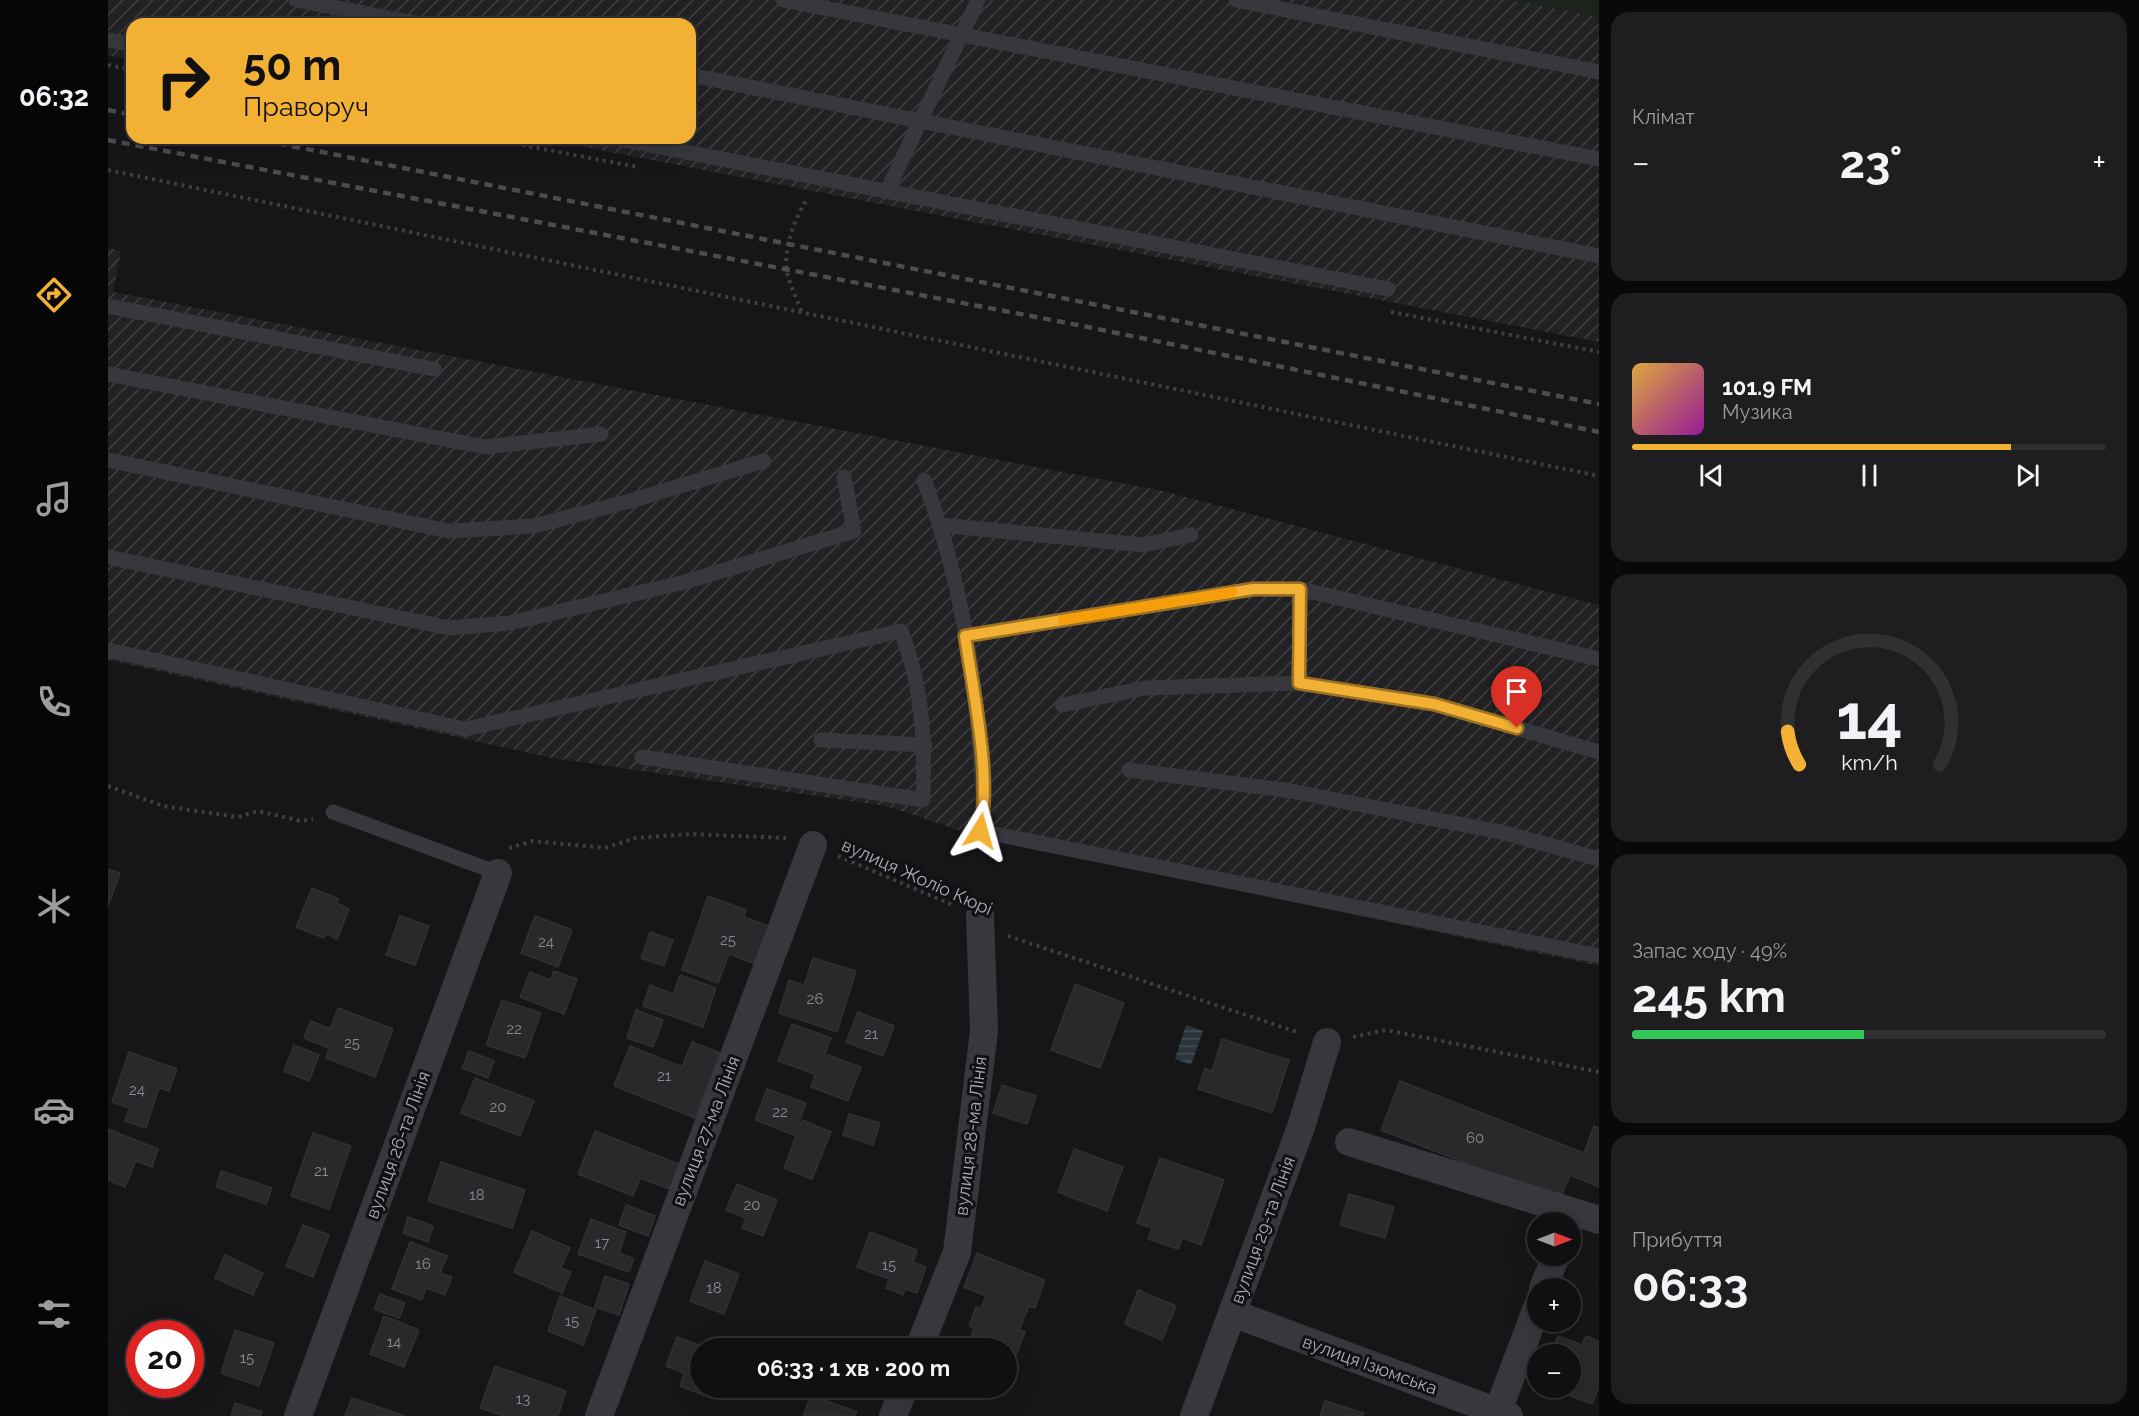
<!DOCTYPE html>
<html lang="uk">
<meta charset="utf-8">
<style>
body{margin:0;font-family:Raleway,sans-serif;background:#1e1e20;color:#f1f3f6;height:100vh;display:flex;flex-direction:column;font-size:22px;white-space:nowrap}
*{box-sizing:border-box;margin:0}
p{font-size:20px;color:#9c9d9f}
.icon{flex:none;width:33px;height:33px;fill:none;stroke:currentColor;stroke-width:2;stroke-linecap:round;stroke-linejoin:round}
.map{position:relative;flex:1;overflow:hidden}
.side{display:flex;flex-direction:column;gap:12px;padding:12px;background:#09090a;width:540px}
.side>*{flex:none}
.top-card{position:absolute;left:18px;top:18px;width:570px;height:126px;border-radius:18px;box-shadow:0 6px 24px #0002,0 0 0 2px #303032;background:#f2b134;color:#111;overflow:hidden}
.needle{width:39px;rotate:90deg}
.tools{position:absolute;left:1419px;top:1212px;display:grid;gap:12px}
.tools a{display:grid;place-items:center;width:54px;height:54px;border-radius:50%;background:#101012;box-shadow:0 6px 24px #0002,0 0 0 2px #303032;font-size:30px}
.speed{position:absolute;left:18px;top:1320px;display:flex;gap:12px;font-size:30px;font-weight:700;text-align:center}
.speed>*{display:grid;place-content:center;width:78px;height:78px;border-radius:50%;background:#101012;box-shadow:0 6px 24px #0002,0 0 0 2px #303032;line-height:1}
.speed .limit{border:9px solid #d22;background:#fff;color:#111}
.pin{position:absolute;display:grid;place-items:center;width:51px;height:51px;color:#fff;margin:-62px -26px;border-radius:50% 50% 50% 0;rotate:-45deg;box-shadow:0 0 6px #0007}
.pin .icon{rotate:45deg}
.me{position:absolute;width:66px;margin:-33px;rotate:8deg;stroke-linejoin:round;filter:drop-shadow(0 0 4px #0008)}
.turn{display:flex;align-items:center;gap:21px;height:126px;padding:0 18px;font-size:27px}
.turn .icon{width:78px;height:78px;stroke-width:2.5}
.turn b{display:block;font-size:42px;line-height:51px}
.big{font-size:45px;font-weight:700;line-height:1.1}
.side .tile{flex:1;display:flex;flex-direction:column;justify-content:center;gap:9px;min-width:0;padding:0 21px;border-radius:18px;background:#1e1e20}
.side .dial{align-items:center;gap:0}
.dial svg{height:156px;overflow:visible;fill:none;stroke:#303032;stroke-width:7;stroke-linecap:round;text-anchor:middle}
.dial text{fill:#f1f3f6;stroke:none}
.song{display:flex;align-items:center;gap:18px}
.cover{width:72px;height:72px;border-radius:9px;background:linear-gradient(135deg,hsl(40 70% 55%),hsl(300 70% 35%))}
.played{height:6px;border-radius:3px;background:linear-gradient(90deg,#f2b134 80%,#303032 80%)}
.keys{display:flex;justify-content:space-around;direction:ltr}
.heat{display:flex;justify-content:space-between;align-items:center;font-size:33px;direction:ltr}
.charge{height:9px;border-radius:4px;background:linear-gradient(90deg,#34c759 49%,#303032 0)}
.trip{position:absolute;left:582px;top:1338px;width:327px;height:60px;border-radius:30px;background:#101012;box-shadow:0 6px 24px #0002,0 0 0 2px #303032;font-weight:700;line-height:60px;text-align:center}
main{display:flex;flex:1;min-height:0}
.tab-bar{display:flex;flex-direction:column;width:108px;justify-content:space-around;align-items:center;background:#060607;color:#9c9d9f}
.tab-bar .icon{width:42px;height:42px}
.tab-bar .on{color:#f2b134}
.tab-bar b{font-size:27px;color:#f1f3f6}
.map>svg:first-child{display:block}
.industrial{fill:url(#industrial-furrows)}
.green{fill:#1c231d}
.water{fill:url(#water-rules)}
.building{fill:#29292c;stroke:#303034;stroke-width:1.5}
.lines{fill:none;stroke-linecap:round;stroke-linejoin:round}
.path{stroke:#3d3f44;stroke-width:4;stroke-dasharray:3 4.5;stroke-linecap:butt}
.lane{stroke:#37383d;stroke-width:15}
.street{stroke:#37383d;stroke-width:28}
.rail{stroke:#4a4c52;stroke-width:4.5;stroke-dasharray:8 6;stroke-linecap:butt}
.route-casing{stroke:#9d7322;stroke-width:15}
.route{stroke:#f2b134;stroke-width:10}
.slow{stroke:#f59e0b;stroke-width:10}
.labels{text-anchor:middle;stroke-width:6;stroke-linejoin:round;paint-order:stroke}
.number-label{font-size:15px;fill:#888b94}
.street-label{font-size:18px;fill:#a8adb8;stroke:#111113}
</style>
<main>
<nav class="tab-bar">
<b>06:32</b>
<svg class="icon on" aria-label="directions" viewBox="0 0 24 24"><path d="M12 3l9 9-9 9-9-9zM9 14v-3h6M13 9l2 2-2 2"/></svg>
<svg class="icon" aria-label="music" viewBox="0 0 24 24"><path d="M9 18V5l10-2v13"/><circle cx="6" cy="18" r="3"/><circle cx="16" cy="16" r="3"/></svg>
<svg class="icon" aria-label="phone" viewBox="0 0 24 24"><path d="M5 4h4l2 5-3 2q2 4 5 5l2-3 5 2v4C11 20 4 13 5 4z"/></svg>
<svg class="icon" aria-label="climate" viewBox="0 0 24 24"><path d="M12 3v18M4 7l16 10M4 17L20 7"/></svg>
<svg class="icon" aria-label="car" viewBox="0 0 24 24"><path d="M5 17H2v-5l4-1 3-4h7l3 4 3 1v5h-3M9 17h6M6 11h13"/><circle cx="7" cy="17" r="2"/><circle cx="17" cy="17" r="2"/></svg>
<svg class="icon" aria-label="filters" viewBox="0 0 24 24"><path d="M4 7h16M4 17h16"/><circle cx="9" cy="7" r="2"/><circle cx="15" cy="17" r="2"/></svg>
</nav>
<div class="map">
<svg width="1491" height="1416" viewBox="0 0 1491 1416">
<defs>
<pattern id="industrial-furrows" width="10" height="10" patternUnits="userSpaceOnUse" patternTransform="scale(1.5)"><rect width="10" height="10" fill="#222225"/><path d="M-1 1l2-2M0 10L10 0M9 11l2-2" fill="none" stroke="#3f3f43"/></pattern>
<pattern id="water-rules" width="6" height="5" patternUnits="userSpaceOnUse" patternTransform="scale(1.5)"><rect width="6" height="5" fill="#2c353c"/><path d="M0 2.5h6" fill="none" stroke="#485056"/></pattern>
</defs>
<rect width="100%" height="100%" fill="#161618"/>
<g class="industrial">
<path d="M0 0H1404L1491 17V342L429 138H582V24H24V60L0 55Z"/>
<path d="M0 248 13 251 5 292 1055 491 1491 605V966L862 834 778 806 444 758 0 660Z"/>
</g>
<path class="green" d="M1404 0H1491V17Z"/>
<path class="water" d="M1078 1025 1095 1031 1083 1065 1067 1059Z"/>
<g class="building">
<path d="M0 869 12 873 0 906Z"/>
<path d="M204 888 231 899 229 903 241 909 229 939 218 934 216 938 188 927Z"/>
<path d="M600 896 638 910 636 917 661 926 647 964 621 954 610 983 574 970Z"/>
<path d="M292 916 321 926 307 965 278 955Z"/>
<path d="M427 916 464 930 450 967 413 953Z"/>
<path d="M542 932 565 940 556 966 533 958Z"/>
<path d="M705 958 748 971 729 1032 671 1013 681 980 696 985Z"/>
<path d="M446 971 469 979 456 1014 412 997 422 972 442 980Z"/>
<path d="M572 975 608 988 595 1027 535 1006 542 985 565 994Z"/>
<path d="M967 984 1016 1003 992 1068 943 1050Z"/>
<path d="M394 1000 433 1013 417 1058 378 1045Z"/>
<path d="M230 1008 285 1029 267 1077 218 1058 221 1048 196 1038 203 1021 222 1029Z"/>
<path d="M528 1010 555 1020 545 1047 519 1038Z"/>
<path d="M750 1012 786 1026 775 1056 738 1042Z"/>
<path d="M684 1024 723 1038 717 1054 753 1067 740 1101 703 1087 707 1074 670 1061Z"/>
<path d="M1114 1039 1181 1060 1164 1113 1090 1089 1097 1069 1104 1071Z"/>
<path d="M584 1042 612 1053 587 1118 506 1086 522 1046 574 1067Z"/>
<path d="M186 1045 211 1055 201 1081 176 1071Z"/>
<path d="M361 1051 386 1061 380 1078 354 1068Z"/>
<path d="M21 1052 69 1069 61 1091 51 1088 38 1128 17 1121 21 1108 4 1102Z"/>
<path d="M367 1078 426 1101 412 1136 353 1113Z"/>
<path d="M1292 1081 1476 1153 1486 1126 1491 1128V1187L1462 1175 1452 1200 1273 1130Z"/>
<path d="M894 1085 928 1096 919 1124 885 1113Z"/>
<path d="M659 1089 698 1103 686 1135 647 1120Z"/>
<path d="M741 1114 772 1123 765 1145 735 1135Z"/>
<path d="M694 1120 723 1132 704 1179 676 1168Z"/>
<path d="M0 1129 50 1149 44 1167 28 1161 17 1187 0 1180Z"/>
<path d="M487 1131 571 1164 561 1189 532 1178 525 1196 470 1174Z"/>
<path d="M205 1133 243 1146 221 1209 183 1196Z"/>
<path d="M966 1149 1015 1167 999 1211 950 1192Z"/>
<path d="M1052 1158 1116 1180 1093 1245 1074 1238 1070 1249 1040 1239 1044 1228 1029 1223Z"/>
<path d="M333 1162 417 1190 404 1228 320 1201Z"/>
<path d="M113 1171 164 1188 158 1204 108 1187Z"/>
<path d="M629 1184 669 1200 655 1236 634 1228 638 1218 618 1210Z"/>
<path d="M1241 1194 1286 1207 1277 1238 1232 1225Z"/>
<path d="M518 1205 547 1216 540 1236 511 1225Z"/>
<path d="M300 1217 325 1226 320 1242 295 1233Z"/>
<path d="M483 1219 518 1232 511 1253 526 1259 521 1272 470 1254Z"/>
<path d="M195 1225 221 1235 205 1277 178 1266Z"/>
<path d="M424 1231 462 1248 453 1268 463 1272 454 1293 406 1272Z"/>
<path d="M762 1232 809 1250 805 1262 818 1267 809 1293 797 1289 795 1295 778 1288 781 1279 749 1267Z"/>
<path d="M302 1242 339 1256 332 1273 344 1277 337 1295 318 1288 314 1300 284 1289Z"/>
<path d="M869 1253 937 1280 927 1308 921 1306 911 1330 917 1332 907 1357 898 1353V1348H886L862 1339 866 1328 861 1326 868 1307 873 1308 878 1296 856 1287Z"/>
<path d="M117 1255 155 1273 145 1295 107 1278Z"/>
<path d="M597 1261 631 1274 616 1314 582 1301Z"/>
<path d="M497 1276 521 1284 511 1315 487 1307Z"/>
<path d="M1030 1290 1068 1306 1054 1340 1017 1324Z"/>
<path d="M272 1294 297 1303 291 1318 266 1309Z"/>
<path d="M452 1296 488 1310 475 1345 440 1331Z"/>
<path d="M276 1316 311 1330 296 1367 262 1354Z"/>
<path d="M127 1330 166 1343 151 1386 113 1373Z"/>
<path d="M1450 1336 1474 1345 1478 1336 1491 1341V1387L1484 1404 1443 1388H1462V1354H1442Z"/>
<path d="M569 1337 599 1348H592V1388H597L595 1395 572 1386 576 1373 558 1366Z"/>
<path d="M387 1366 458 1391 450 1416H396L372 1408Z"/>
<path d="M703 1395 749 1412 747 1416H695Z"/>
<path d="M244 1398 297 1416H237Z"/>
<path d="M1217 1401 1256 1413 1255 1416H1212Z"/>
<path d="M127 1403 154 1412 152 1416H123Z"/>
</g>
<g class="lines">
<g class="path">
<path d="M0 65 24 70"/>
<path d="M377 138 530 167"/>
<path d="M0 170 1491 476"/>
<path d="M693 311C689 298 681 284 679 271 675 247 687 220 698 200"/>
<path d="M1283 312 1491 352"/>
<path d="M0 786 55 806 130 817 150 811 193 821 205 819"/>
<path d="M401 848 425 841 497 848 527 838 584 834 678 838"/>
<path d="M730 856 847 906"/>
<path d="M900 936 1192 1033"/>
<path d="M1245 1037 1278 1030 1491 1072"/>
</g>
<g class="lane">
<path d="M188 0 313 24"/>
<path d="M675 0 1491 159"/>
<path d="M1128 0 1491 72"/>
<path d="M0 40 24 44"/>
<path d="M582 75 1491 256"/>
<path d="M506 138 1280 289"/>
<path d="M779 191 870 0"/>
<path d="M0 306 326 369"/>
<path d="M0 374 377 447 493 434"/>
<path d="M0 460 341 531 426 526 522 501 656 461"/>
<path d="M816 480C849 567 866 662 872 754 874 780 878 805 872 831L1491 956"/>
<path d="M833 525 1035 545 1083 535"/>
<path d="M0 557 341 628 402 623 577 582 746 531 736 477"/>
<path d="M857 636 1145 589H1192L1491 659"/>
<path d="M0 650 357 729 793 631C815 688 817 740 815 800L534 757"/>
<path d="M1191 683 1192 589"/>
<path d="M954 705 1037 688 1191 683 1326 704 1491 752"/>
<path d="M713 740 817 745"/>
<path d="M1021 770 1183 791 1397 833 1491 859"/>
<path d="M225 812 390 873"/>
</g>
<g class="street">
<path d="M1241 1142 1491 1220"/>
<path d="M1435 1288 1448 1256"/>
<path d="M1124 1313 1401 1416"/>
<path d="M811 1348 849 1252 876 1031 872 916"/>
<path d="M190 1416 390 873"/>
<path d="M491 1416 705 845"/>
<path d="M785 1416 796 1388"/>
<path d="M1086 1416 1193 1127 1219 1042"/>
<path d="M1388 1416 1430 1305"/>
</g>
<g class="rail">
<path d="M0 110 24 115"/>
<path d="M143 138 1491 404"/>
<path d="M0 140 970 325 1491 432"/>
</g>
</g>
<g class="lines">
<g class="route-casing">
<path id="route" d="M872 831C884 779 865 690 857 636L1145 589H1192L1191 683 1326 704 1409 728"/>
</g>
<use href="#route" class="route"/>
<path class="slow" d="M955 620 1124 592"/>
</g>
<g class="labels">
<g class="number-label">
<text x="620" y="945">25</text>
<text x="438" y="947">24</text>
<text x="707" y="1004">26</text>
<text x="406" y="1034">22</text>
<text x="763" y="1039">21</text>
<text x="244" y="1048">25</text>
<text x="556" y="1081">21</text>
<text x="29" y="1095">24</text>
<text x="390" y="1112">20</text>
<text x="672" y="1117">22</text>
<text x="1367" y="1143">60</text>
<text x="213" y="1176">21</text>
<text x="369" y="1200">18</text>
<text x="644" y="1210">20</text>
<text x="494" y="1248">17</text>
<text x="315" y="1269">16</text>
<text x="781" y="1270">15</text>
<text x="606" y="1293">18</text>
<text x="464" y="1326">15</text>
<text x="286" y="1347">14</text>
<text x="139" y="1363">15</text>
<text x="415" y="1404">13</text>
</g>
<g class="street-label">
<text transform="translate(809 877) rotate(24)" y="6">вулиця Жоліо Кюрі</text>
<text transform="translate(598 1131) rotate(-69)" y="6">вулиця 27-ма Лінія</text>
<text transform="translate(863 1136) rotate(-83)" y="6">вулиця 28-ма Лінія</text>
<text transform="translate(290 1145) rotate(-70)" y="6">вулиця 26-та Лінія</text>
<text transform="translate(1155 1230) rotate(-70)" y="6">вулиця 29-та Лінія</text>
<text transform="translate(1262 1365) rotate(20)" y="6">вулиця Ізюмська</text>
</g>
</g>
</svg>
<div class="tools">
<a><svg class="needle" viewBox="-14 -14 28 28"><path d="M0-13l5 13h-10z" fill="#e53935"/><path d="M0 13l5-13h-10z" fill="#9c9d9f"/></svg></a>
<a>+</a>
<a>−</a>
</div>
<div class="speed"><div class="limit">20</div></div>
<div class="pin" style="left:1409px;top:728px;background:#d93025"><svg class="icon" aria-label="arrive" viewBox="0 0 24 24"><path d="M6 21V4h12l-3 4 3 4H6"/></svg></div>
<svg class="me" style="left:872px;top:831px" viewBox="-20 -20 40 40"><path d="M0-17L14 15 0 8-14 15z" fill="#f2b134" stroke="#fff" stroke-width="4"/></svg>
<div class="trip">06:33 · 1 хв · 200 m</div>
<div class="top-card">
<div class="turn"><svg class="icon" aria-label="right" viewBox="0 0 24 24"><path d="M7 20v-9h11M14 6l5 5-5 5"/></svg><div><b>50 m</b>Праворуч</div></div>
</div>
</div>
<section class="side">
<div class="tile"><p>Клімат</p>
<div class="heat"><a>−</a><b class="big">23°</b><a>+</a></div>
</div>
<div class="tile">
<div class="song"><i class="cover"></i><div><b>101.9 FM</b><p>Музика</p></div></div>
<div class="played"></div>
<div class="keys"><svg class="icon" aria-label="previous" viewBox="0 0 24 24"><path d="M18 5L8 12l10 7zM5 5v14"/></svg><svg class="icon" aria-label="pause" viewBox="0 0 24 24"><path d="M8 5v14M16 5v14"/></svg><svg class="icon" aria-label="next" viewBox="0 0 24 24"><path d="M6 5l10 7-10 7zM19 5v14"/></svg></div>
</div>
<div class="tile dial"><svg viewBox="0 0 100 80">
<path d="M14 69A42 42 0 1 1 86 69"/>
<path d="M14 69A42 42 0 0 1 8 52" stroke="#f2b134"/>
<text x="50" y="56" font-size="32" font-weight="700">14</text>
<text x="50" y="72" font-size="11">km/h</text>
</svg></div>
<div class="tile"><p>Запас ходу · 49%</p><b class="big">245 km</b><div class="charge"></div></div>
<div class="tile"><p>Прибуття</p><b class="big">06:33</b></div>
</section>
</main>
